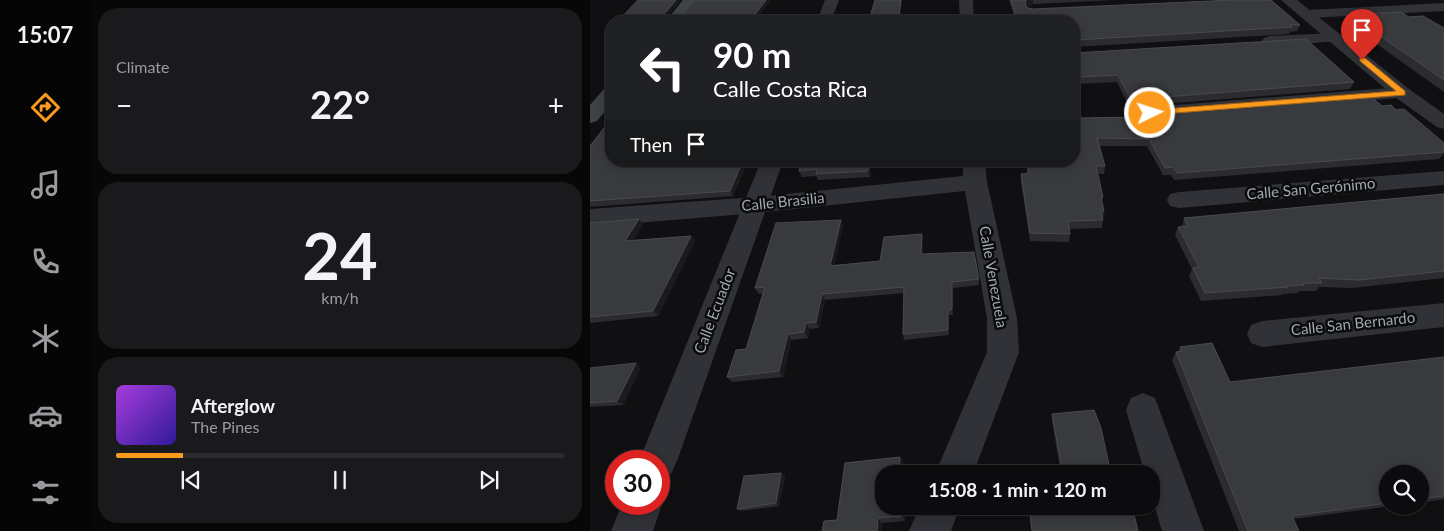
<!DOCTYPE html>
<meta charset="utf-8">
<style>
body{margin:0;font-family:Lato,sans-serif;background:#1a1a1c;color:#f1f3f6;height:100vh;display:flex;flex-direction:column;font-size:19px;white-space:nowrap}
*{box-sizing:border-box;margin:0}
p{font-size:16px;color:#9a9b9e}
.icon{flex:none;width:28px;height:28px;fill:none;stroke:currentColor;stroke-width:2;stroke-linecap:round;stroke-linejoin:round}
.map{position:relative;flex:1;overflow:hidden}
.panel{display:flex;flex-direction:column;gap:8px;padding:8px;background:#070708;width:500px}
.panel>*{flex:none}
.banner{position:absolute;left:15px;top:15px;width:475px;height:152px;border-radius:20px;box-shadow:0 2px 12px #0003,0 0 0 1px #2c2c2e;background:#202124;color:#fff;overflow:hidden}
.controls{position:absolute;left:789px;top:465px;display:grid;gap:10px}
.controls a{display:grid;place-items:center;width:50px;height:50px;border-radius:50%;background:#0c0c0e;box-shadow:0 2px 12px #0003,0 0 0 1px #2c2c2e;font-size:25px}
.speed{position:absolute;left:15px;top:450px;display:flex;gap:10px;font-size:25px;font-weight:700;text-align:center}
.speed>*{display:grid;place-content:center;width:65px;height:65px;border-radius:50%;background:#0c0c0e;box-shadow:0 2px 12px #0003,0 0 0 1px #2c2c2e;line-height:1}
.speed .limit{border:8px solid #d22;background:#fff;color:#111}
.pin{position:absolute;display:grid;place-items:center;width:42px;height:42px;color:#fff;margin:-51px -21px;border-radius:50% 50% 50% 0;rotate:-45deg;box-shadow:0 0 5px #0007}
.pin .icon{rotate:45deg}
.me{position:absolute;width:55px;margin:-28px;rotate:86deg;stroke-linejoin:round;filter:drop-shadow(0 0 4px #0008)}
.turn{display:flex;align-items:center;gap:18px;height:105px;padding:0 25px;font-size:22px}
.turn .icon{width:65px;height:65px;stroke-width:2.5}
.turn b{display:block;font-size:35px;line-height:42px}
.then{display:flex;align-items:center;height:48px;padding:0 25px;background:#0003;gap:10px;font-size:19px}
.big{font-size:38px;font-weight:700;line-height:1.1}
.panel .tile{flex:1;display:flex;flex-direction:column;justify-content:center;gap:8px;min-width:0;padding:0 18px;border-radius:20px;background:#1a1a1c}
.panel .dial{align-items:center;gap:0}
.dial b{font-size:65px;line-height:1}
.song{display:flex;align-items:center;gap:15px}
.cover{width:60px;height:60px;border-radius:8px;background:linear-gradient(135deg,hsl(280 70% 55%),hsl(250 70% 35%))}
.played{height:5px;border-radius:2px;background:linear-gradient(90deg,#fc9a1e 15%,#2c2c2e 15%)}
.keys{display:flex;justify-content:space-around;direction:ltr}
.heat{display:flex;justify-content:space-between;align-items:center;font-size:28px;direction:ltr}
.trip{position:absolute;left:285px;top:465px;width:285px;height:50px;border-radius:20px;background:#0c0c0e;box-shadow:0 2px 12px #0003,0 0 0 1px #2c2c2e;font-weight:700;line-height:50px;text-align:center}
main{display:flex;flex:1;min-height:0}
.tabs{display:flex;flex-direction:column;width:90px;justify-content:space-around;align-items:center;background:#050506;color:#9a9b9e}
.tabs .icon{width:35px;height:35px}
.tabs .on{color:#fc9a1e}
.tabs b{font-size:22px;color:#f1f3f6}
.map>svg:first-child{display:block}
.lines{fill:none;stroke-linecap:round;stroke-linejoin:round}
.minor{fill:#313237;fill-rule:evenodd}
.tertiary{fill:#313237;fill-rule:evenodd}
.secondary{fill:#3f4247;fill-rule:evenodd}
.wall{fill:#2c2c30;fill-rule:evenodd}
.shaded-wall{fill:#1b1b1e}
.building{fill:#383a3e;stroke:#484b50;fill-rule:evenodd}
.route{fill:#fc9a1e;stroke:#a46414}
.labels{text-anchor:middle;stroke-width:5;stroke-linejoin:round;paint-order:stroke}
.street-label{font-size:15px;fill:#a0a8b3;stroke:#0b0b0c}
</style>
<main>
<nav class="tabs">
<b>15:07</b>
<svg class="icon on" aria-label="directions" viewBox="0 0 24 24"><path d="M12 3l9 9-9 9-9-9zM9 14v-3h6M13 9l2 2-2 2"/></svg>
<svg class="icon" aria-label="music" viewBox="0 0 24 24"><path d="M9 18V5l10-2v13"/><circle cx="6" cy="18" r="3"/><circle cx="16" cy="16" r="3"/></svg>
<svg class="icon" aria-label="phone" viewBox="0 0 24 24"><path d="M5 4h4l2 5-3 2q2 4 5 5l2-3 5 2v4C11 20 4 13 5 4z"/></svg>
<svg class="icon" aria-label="climate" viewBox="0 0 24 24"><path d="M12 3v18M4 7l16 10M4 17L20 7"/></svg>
<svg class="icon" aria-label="car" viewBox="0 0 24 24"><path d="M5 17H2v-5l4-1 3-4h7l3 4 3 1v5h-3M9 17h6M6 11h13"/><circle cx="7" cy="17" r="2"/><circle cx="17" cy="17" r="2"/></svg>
<svg class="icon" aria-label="filters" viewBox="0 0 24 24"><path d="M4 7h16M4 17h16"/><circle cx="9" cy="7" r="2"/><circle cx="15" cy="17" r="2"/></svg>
</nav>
<section class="panel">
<div class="tile"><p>Climate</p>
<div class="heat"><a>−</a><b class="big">22°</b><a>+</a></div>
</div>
<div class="tile dial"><b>24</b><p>km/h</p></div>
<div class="tile">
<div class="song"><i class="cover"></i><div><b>Afterglow</b><p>The Pines</p></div></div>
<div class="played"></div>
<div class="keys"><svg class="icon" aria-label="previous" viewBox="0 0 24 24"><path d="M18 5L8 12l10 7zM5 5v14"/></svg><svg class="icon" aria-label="pause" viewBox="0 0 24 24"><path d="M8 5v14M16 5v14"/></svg><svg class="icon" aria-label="next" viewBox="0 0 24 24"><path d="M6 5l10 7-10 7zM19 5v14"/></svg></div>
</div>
</section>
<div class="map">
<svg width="854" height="531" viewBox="0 0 854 531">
<rect width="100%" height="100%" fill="#101012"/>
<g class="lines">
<g class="minor">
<path d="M369 0H383L384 21H370Z"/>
<path d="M854 3V11L718 18 713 17 711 14 713 11 718 10Z"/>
<path d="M746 33 752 35 754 38 752 41 680 46 674 44 672 41 674 38 680 36Z"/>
<path d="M812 87 819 89 821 93 819 97 560 119 553 117 550 113 553 109 560 107Z"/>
<path d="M373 161H395L397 182 427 318 429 352 383 474H345L397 352V318L375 191 166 213 0 227V209L166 197 373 176Z"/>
<path d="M854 171V185L589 208 580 206 577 200 580 194 589 192Z"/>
<path d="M854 303V327L672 347 661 343 657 334 661 325 672 321Z"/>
<path d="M553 393 565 398 614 531H572L561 494V474H555L536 410 541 398Z"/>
<path d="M330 506H370L361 531H319Z"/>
</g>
<g class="tertiary">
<path d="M235 0H249L241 21H227Z"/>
<path d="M691 0H707L819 89 854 114V129L847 127 805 97Z"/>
<path d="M171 161H193L87 461 81 474 69 479V461H49Z"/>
<path d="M69 497 72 504 63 531H21L32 504H69Z"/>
</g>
<g class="secondary">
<path d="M93 0H108L91 21H76Z"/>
<path d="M21 87V104L7 121 0 123V105L14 89Z"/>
</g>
</g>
<g class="wall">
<path d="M312 0 310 20 281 21 280 17Z"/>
<path d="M419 0H525L443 4 436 7 438 8 443 9 710 25 707 31 700 32 699 34 484 47V21H426Z"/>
<path d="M760 15 819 17 854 28V92L756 22Z"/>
<path d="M484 53 764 82 760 89 560 105 551 108 554 111 562 113 792 106 806 110 854 143V153L849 159 584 180 581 175H573L557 146H509L515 166 514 174H507L513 197 512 202 514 211 512 228 479 229 480 234 479 242 440 241 431 182V174H437L436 161H484ZM527 82 544 117 491 118 487 84Z"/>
<path d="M0 146 153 161 152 163 155 168 143 196 0 207Z"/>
<path d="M282 161 280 177 228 180 226 176 212 177 209 171Z"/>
<path d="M854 194V278L762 288 729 287 726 291H709L708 293 693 294 692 295 611 301 599 276 602 269 585 235 588 227 592 226 594 218Z"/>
<path d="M0 223 53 224 43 241H105L68 316 0 323Z"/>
<path d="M253 226 244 265 290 261 333 240V254L389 279V285L363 288V315H359V335L314 340 313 334 314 293 235 300 229 328 220 329 218 338 201 340 193 377 142 382 137 377 156 349 173 294H169L165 288Z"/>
<path d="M590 347 640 382 854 357V499L830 503V474H798V506H802L703 519 709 531H649L582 360 586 352H588Z"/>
<path d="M51 367 33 405 0 407V368Z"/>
<path d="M462 414 521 474H471L462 421Z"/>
<path d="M310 457 314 463 313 474H294V506H316L315 521 292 523 291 531H232L234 521 247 520 255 463Z"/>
<path d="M191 473 195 476 189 506 151 511 147 509Z"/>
<path d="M438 506H542L548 531H442Z"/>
</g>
<g class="shaded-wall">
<path d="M86 0H91L78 16 72 21H66Z"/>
<path d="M176 0H181L165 21H160Z"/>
<path d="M311 0H312L310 20 309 16Z"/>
<path d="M436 0H443V4L436 6 434 11 435 5Z"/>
<path d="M562 98 560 105 552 108 550 107 553 100Z"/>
<path d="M279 161H282L280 177 278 171Z"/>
<path d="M152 163 155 168 143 196 140 191Z"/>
<path d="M49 219 53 224 40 247 35 241Z"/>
<path d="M251 220 253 226 243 271 240 266Z"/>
<path d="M332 234 333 240V260L331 254Z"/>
<path d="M101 236 105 241 68 316 63 311Z"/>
<path d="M362 282 363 288V315L362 309Z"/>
<path d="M232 294 235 300 229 328 226 322Z"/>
<path d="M358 310 359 315V335L358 330Z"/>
<path d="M216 323 220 329 218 338 214 332Z"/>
<path d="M198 334 201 340 193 377 189 371Z"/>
<path d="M46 363 51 367 33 405 27 401Z"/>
<path d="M310 457 314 463 313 474H309Z"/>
<path d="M191 473 195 476 189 506 186 503Z"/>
<path d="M312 506H316L315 521 312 516Z"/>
<path d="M288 518 292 523 291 531H287Z"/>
</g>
<g class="building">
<path d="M48 0H86L76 12 66 21H28Z"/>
<path d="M103 0H176L160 21H88L84 18H90Z"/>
<path d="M285 0H311L309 16 280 17Z"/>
<path d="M421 0H436L435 5 438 8 443 9 643 0H681L710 25H700L702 27 485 40 484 41V21H427Z"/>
<path d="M811 12 819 17 833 16 854 28V80L760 15Z"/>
<path d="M716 39 764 82 562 98 553 100 550 107 554 111 562 113 779 95 792 106 801 105 806 110 814 109 854 143V147L851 148 854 150V152L587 173 583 167 575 168 559 139 507 138 515 166H506L513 197H511L514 211 511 212 513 220 478 221 480 234 440 233 431 174 439 173 437 161H484V53ZM528 75 550 117 491 118 486 77Z"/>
<path d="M21 119V161H148L147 162 152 163 140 191 0 201V146Z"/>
<path d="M212 161H279L278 171 226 174 227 169 209 171Z"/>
<path d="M854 194V271L769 280 729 278 732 283H713L714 285 697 286 698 287 615 293 603 268 609 267 588 227 598 226 594 218Z"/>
<path d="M49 219 35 241 101 236 63 311 0 317V223Z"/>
<path d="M251 220 240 266 290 261 294 237 332 234 331 254 384 252 389 279 362 282V309L358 310V330L313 334 314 287 232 294 226 322 216 323 214 332 198 334 189 371 137 377 146 350 156 349 175 287 165 288 186 223Z"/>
<path d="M622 343 640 382 854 357V496L830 499V474H798V503L702 516 709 531H658L586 352 592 351 590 347Z"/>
<path d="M46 363 27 401 0 403V368Z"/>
<path d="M504 410 511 428 521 474H473L462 414Z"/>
<path d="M310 457 309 474H294V506H312V516L288 518 287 531H232L234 521 247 520 255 463Z"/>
<path d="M191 473 186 503 147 509 154 476Z"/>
<path d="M439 506H542L548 531H442Z"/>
</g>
<path class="route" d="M770 58H775L815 91V95L560 115 556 113 560 110 806 91 770 61Z"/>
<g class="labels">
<g class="street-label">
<text transform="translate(721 189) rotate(-5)" y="5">Calle San Gerónimo</text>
<text transform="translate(193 202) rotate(-6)" y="5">Calle Brasilia</text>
<text transform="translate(403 277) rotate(80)" y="5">Calle Venezuela</text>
<text transform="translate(125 311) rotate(-69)" y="5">Calle Ecuador</text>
<text transform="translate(763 324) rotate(-6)" y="5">Calle San Bernardo</text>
</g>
</g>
</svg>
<div class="controls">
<a><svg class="icon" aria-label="search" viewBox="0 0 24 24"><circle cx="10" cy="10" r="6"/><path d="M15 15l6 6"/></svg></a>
</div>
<div class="speed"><div class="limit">30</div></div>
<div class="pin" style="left:772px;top:60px;background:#d93025"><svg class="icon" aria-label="arrive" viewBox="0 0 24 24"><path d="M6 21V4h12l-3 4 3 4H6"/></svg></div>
<svg class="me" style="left:560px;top:113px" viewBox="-20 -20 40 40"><circle r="17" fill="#fc9a1e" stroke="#fff" stroke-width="3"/><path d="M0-11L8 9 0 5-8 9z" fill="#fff"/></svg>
<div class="trip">15:08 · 1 min · 120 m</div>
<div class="banner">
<div class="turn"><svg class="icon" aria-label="left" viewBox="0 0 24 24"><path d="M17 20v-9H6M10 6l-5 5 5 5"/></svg><div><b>90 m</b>Calle Costa Rica</div></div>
<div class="then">Then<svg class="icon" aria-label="arrive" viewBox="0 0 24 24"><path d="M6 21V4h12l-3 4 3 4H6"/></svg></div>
</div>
</div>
</main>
